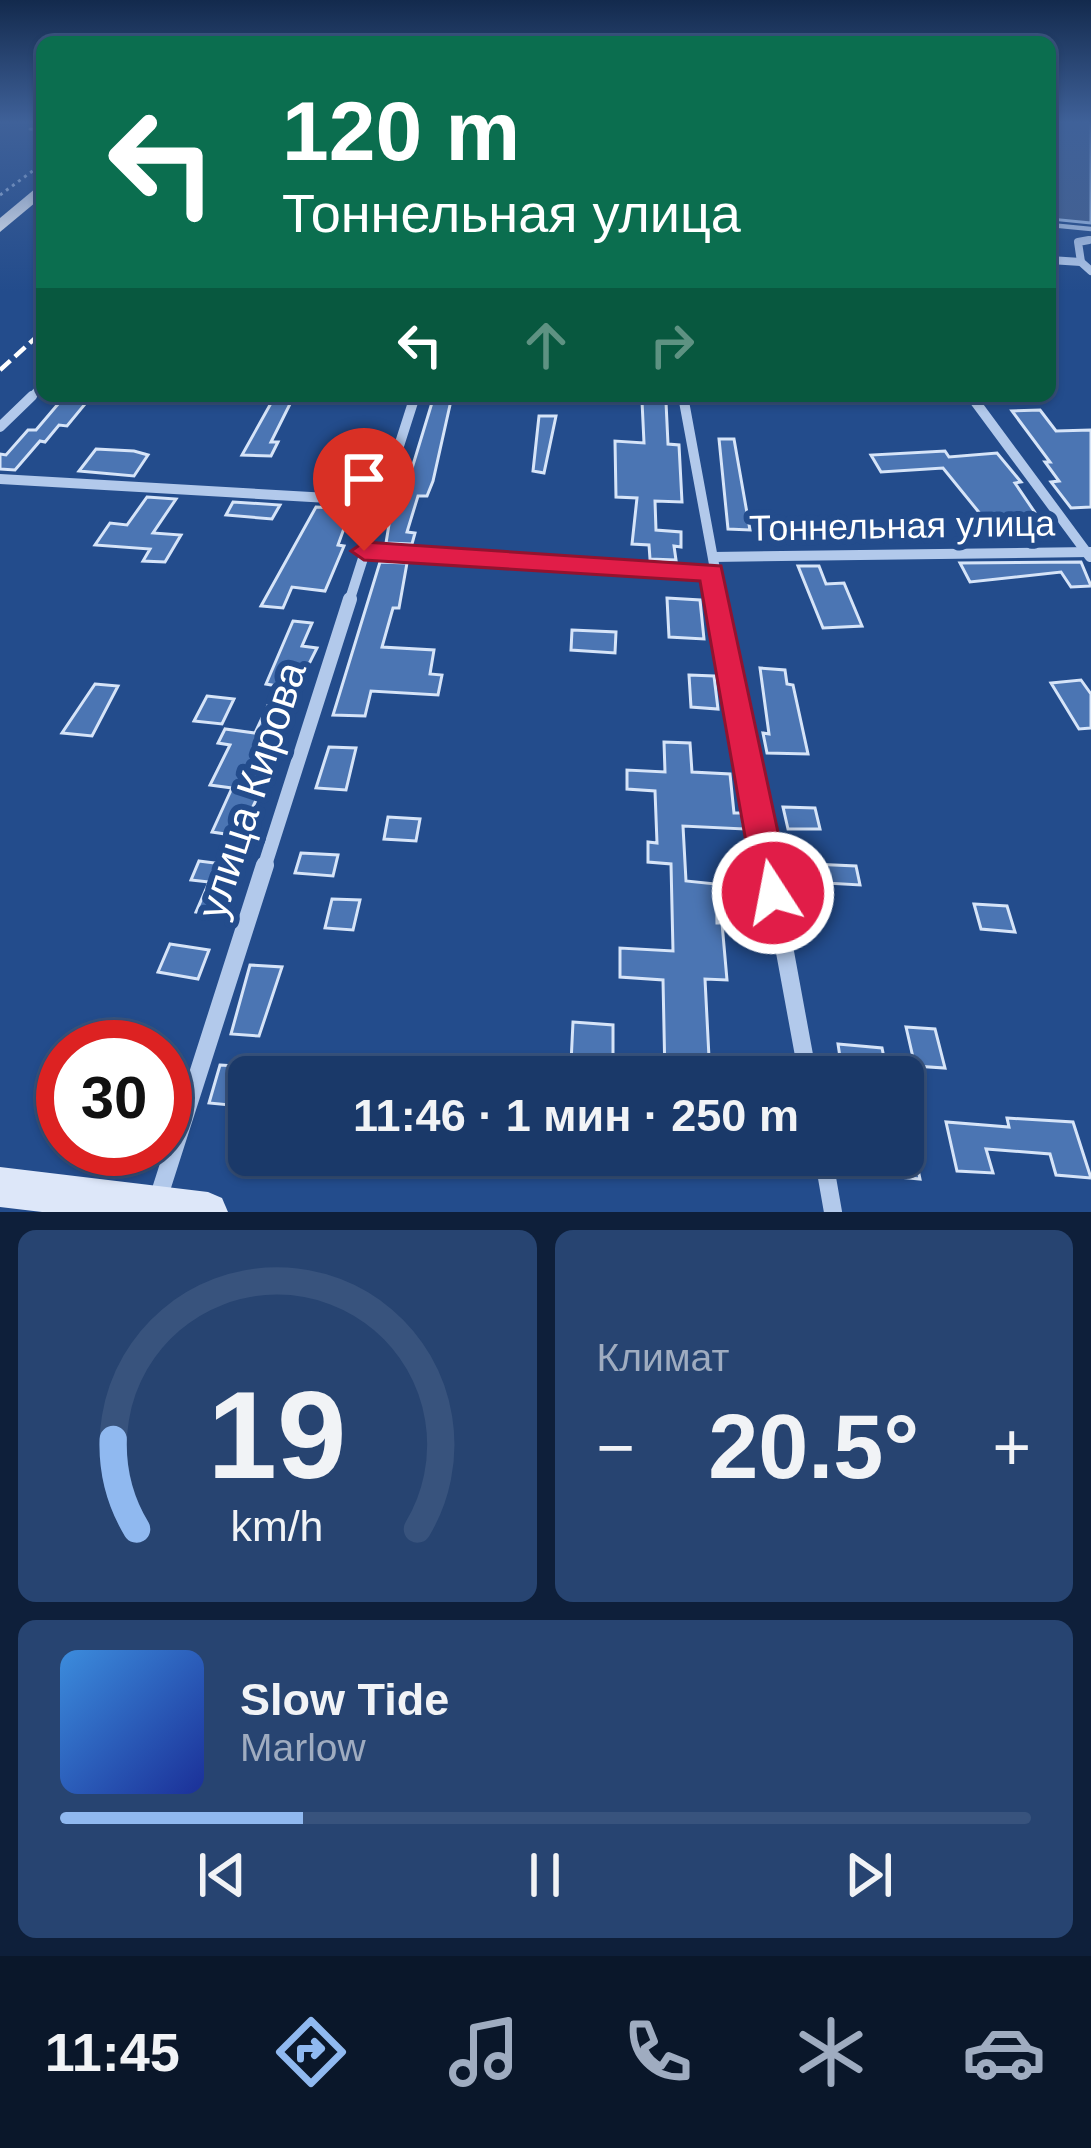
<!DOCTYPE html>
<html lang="ru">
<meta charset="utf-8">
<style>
body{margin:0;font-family:Arial,sans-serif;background:#274471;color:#f1f3f6;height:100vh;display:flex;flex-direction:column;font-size:45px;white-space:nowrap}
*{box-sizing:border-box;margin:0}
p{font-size:39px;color:#9facc0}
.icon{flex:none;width:66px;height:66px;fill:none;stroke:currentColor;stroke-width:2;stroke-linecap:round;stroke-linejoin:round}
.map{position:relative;height:1212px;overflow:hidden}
.drawer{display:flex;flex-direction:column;gap:18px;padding:18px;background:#0e1f3a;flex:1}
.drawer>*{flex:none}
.top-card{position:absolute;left:36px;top:36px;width:1020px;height:366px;border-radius:18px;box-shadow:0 3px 9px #0004,0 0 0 3px #38537d;background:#0b6e4f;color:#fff;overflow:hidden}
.speed{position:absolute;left:36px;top:1020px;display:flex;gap:24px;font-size:60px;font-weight:700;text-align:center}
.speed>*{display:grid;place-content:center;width:156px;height:156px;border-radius:50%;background:#1a3969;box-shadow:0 3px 9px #0004,0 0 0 3px #38537d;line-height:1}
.speed .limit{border:18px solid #d22;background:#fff;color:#111}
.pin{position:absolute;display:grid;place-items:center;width:102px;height:102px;color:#fff;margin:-123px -51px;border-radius:50% 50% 50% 0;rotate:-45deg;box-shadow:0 0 12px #0007}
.pin .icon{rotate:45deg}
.me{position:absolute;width:132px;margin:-66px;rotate:349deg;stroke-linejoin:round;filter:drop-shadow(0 0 9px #0008)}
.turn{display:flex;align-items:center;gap:42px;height:252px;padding:0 48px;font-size:54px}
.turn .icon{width:156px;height:156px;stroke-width:2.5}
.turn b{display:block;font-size:84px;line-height:102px}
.lanes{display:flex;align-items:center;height:114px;padding:0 48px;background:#0003;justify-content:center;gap:60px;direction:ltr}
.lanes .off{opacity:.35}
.big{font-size:90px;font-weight:700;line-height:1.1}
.drawer .widget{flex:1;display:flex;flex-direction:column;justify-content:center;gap:18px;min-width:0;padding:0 42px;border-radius:18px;background:#274471}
.drawer .dial{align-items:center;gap:0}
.dial svg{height:312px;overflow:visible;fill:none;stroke:#38537d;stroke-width:7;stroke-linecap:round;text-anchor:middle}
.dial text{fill:#f1f3f6;stroke:none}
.song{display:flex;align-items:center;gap:36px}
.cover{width:144px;height:144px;border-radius:18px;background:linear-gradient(135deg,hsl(210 70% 55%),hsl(230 70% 35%))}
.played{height:12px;border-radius:6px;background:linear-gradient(90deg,#90b9f0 25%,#38537d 25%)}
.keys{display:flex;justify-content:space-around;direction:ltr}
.heat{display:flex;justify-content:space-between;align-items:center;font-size:66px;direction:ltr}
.drawer .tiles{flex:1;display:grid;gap:18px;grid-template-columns:1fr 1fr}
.widget:last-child{grid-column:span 2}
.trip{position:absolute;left:228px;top:1056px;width:696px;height:120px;border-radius:18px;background:#1a3969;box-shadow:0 3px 9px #0004,0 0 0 3px #38537d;font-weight:700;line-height:120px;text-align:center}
.menu{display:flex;height:192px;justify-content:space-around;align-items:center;background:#0a172a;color:#9facc0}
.menu .icon{width:84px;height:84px}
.menu .active{color:#90b9f0}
.menu b{font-size:54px;color:#f1f3f6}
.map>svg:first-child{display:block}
.water{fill:#44608f;stroke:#a6c3ec;stroke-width:3}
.building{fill:#4b75b3;stroke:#d6e4f8;stroke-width:3}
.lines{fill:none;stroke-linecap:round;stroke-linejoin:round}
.path{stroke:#b2c9eb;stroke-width:3;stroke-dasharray:3 4.5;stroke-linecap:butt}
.lane{stroke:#b2c9eb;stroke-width:4.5}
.street-far4{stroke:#b2c9eb;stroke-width:6}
.street-far3{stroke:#b2c9eb;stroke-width:8}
.street-far2{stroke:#b2c9eb;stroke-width:10}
.street-far1{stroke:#b2c9eb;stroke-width:14}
.street{stroke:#b2c9eb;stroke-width:18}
.secondary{fill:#dde7f9;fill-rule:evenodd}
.primary{fill:#f6f9fe;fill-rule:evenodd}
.rail{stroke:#fff;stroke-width:4.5;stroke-dasharray:14 6;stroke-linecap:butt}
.route{fill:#e11d48;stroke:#92132f;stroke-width:3}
.labels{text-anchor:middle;stroke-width:12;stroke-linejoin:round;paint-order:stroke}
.street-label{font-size:36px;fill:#fff;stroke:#234c8c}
.near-street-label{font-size:42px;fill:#fff;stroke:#234c8c}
</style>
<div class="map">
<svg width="1091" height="1212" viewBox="0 0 1091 1212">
<rect width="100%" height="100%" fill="#234c8c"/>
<path class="water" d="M1050 121H1091V223L1050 219Z"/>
<g class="building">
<path d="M275 396H294L271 442H278L271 456 242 455Z"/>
<path d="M434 396H452L433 481 427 496H418L407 532 415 533 412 544 386 543 391 512 401 488H406Z"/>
<path d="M64 397 90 398 67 426 59 425 45 442 40 441 15 470 0 469V454L6 455 28 430H36Z"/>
<path d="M642 401 666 402 668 444 679 445 682 502 655 501 656 530 681 532V547L674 546 676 560 650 559 649 545 632 544 637 498 616 497 615 441 644 443Z"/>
<path d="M1040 410 1056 431 1091 430V507L1071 508 1051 482 1059 481 1045 462H1050L1012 411Z"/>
<path d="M539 416H556L544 473 533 471Z"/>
<path d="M719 439H734L750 530 728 529Z"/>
<path d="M96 449 134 451 148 455 134 476 79 471Z"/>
<path d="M945 451 949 457 997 453 1021 482 1015 483 1040 520 986 521 943 468 881 472 871 455Z"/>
<path d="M147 497 176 499 153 533 181 535 165 562 143 561 150 549 95 545 110 523 127 525Z"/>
<path d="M233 502 280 505 272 519 226 515Z"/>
<path d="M316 507 351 509 338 545 344 546 325 591 292 587 283 608 261 606Z"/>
<path d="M380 562 407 563 399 608H393L382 647 434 650 430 674 442 675 438 695 371 691 365 716 333 715Z"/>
<path d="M1081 562 1091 586 1071 587 1061 572 970 582 960 563Z"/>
<path d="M798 566H819L826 584 844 583 862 626 823 628Z"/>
<path d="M667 598 700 600 704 639 669 637Z"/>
<path d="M293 621 312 623 302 646 317 648 255 771 269 773 239 836 212 832 232 788 210 785 230 745 218 743 225 729 255 733 277 686 266 684Z"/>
<path d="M572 630 616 632 615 653 571 650Z"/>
<path d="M760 668 785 670 787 684 793 685 808 754 767 753 763 733 769 734Z"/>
<path d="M689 675 714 676 718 709 691 707Z"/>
<path d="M1081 680 1091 694V728L1079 729 1051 683Z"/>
<path d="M95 684 118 686 92 736 62 733Z"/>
<path d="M207 696 234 699 222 724 194 721Z"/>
<path d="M664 742 690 743 692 772 730 774 734 813H742L744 829 683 826 686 881 716 884 717 923H722L727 980 705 979 710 1077H665L663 980 620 977V948L673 951 671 864 648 862V842L657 843 655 791 627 789V770L665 772Z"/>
<path d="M329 747 356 748 346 790 316 788Z"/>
<path d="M783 807 815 808 820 829H788Z"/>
<path d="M388 817 420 819 416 841 384 839Z"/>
<path d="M301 853 338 855 333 876 295 873Z"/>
<path d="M199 861 238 866 219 915 196 912 209 882 191 880Z"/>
<path d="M788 863 856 866 860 885 791 881Z"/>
<path d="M332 899 360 900 353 930 325 928Z"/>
<path d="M974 904 1007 906 1015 932 981 929Z"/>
<path d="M170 944 209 950 198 979 158 972Z"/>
<path d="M250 965 282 967 259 1036 231 1034Z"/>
<path d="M573 1022 613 1025V1066L571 1063Z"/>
<path d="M906 1027 935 1029 945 1068 915 1066Z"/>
<path d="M838 1044 882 1048 888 1077H843Z"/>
<path d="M220 1065 250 1067 240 1106 209 1103Z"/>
<path d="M1007 1118 1073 1122 1091 1178 1056 1175 1050 1154 986 1149 993 1173 957 1171 946 1122 1009 1127Z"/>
<path d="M885 1155H915L920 1179 889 1176Z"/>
</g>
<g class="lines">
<g class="path">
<path d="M40 130 30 129 42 123"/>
<path d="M0 195 42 164"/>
</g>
<path class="lane" d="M1050 225 1091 229"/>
<path class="street-far4" d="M1078 243 1091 239"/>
<g class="street-far3">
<path d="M1089 240 1078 242 1081 262 1091 271"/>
<path d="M1050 260 1081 262"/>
<path d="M29 399 42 386"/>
</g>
<g class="street-far2">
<path d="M683 396 721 602"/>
<path d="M971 396 1090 557"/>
<path d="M0 427 32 396"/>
<path d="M0 479 381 501"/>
<path d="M364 551 712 572"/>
<path d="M713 557 1091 552"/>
<path d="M349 602 415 396"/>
</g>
<g class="street-far1">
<path d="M720 599 770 868"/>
<path d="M264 868 350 599"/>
</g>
<g class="street">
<path d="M769 865 808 1077"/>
<path d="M823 1155 833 1212"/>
<path d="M158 1199 265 865"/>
</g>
<path class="secondary" d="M0 1167 208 1192 222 1198 228 1212H42L0 1207Z"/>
<path class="primary" d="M42 183V197L0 232V218Z"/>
<path class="rail" d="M0 370 42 332"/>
</g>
<linearGradient id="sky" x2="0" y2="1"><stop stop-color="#132a4d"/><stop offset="0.42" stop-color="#3f6199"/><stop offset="1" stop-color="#3f6199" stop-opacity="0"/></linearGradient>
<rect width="1091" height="291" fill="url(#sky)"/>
<path class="route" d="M364 542 721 566 791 893 786 906 773 912 760 906 755 893 700 581 364 560 351 551Z"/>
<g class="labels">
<g class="street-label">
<text transform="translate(902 525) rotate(-1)" y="13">Тоннельная улица</text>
</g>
<g class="near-street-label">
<text transform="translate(251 790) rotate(-72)" y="15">улица Кирова</text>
</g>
</g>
</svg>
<div class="speed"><div class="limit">30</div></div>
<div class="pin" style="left:364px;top:551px;background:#d93025"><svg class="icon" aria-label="arrive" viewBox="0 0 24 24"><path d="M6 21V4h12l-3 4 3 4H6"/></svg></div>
<svg class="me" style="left:773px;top:893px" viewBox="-20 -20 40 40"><circle r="17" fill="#e11d48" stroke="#fff" stroke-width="3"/><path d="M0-11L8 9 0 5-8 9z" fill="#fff"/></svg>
<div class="trip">11:46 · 1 мин · 250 m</div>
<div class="top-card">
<div class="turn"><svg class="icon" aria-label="left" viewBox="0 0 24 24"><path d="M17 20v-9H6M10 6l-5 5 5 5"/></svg><div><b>120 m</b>Тоннельная улица</div></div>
<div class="lanes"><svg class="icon" aria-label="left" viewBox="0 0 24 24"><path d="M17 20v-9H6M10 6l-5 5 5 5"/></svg><svg class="icon off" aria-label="ahead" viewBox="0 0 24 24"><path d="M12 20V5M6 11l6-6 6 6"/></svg><svg class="icon off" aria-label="right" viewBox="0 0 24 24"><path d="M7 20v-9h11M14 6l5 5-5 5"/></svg></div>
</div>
</div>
<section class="drawer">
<div class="tiles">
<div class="widget dial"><svg viewBox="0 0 100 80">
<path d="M14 69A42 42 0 1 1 86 69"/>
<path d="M14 69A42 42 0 0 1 8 46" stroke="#90b9f0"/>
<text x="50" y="56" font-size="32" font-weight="700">19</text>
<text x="50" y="72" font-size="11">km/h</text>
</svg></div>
<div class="widget"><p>Климат</p>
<div class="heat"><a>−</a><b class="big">20.5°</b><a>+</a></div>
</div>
<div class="widget">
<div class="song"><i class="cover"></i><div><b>Slow Tide</b><p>Marlow</p></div></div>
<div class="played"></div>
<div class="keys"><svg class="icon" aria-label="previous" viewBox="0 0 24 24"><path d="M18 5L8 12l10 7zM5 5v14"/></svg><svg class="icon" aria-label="pause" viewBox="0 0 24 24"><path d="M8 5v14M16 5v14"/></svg><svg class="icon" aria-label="next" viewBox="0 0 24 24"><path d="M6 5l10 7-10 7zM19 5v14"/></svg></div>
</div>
</div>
</section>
<nav class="menu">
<b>11:45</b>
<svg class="icon active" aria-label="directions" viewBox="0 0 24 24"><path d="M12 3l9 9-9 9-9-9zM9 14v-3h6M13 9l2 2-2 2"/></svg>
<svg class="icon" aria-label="music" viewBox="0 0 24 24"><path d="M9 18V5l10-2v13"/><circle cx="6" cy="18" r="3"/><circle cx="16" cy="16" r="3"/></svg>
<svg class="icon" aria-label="phone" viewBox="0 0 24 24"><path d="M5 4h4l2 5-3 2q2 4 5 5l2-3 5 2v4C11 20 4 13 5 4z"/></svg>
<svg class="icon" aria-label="climate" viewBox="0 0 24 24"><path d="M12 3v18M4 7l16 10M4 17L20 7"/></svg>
<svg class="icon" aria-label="car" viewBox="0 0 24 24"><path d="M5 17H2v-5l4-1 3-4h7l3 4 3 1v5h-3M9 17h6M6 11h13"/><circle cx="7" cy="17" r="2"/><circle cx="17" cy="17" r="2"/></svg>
</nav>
